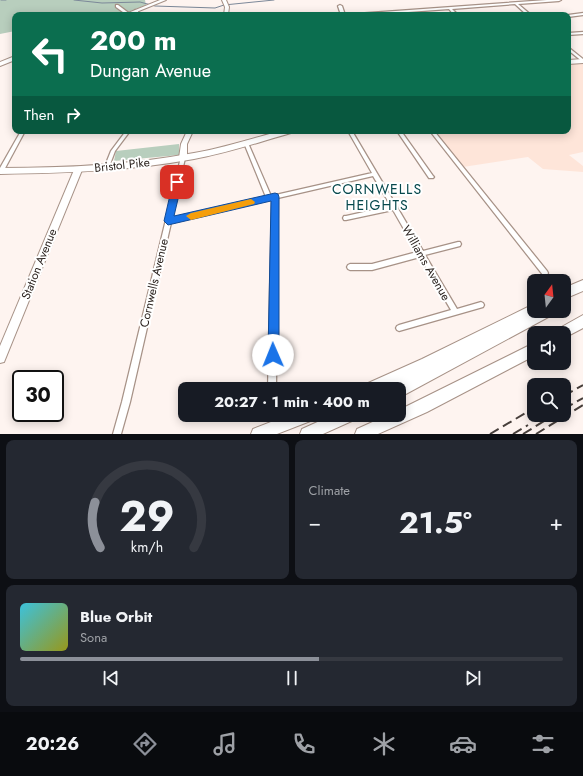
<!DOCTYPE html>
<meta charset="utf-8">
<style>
body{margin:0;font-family:Jost,sans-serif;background:#242831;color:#f1f3f6;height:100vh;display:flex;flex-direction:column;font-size:15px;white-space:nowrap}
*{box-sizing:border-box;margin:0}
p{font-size:13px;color:#9ea1a6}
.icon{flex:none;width:22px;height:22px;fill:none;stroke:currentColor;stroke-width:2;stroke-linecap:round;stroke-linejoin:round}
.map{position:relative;height:434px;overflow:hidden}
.panel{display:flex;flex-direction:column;gap:6px;padding:6px;background:#0d0f14;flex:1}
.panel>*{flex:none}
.banner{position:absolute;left:12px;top:12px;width:559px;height:122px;border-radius:8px;box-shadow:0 2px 10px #0003;background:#0b6e4f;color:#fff;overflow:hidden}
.needle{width:26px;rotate:15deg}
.controls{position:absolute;left:527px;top:274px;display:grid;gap:8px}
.controls a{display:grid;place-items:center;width:44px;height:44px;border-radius:8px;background:#171b24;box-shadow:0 2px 10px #0003;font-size:20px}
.speed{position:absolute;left:12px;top:370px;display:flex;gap:8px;font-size:20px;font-weight:700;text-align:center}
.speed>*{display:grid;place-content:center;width:52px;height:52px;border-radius:50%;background:#171b24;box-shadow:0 2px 10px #0003;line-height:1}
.speed .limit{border:2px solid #111;border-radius:6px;background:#fff;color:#111}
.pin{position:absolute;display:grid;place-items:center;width:34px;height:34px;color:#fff;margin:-17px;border-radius:8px;box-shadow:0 2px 6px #0006}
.me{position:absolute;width:44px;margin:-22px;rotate:359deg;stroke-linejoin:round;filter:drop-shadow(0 0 3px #0008)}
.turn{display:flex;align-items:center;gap:14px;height:84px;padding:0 12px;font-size:18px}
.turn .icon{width:52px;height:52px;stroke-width:2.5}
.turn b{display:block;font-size:28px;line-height:34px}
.then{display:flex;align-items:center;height:38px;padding:0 12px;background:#0003;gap:8px;font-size:15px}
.big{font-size:30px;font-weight:700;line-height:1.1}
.panel .card{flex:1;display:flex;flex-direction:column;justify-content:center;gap:6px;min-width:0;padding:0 14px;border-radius:8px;background:#242831}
.panel .dial{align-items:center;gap:0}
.dial svg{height:104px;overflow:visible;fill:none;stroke:#363941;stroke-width:7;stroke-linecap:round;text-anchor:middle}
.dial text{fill:#f1f3f6;stroke:none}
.song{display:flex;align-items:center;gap:12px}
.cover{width:48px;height:48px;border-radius:6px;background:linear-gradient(135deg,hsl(190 70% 55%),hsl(60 70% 35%))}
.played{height:4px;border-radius:2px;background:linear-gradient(90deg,#8c9099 55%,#363941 55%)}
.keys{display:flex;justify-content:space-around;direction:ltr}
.heat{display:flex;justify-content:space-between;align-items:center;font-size:22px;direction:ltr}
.panel .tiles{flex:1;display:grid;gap:6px;grid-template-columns:1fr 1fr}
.card:last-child{grid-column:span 2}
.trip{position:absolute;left:178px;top:382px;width:228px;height:40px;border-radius:8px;background:#171b24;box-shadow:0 2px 10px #0003;font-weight:700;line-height:40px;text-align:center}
.tab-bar{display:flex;height:64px;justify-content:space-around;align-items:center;background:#090b0e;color:#9ea1a6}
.tab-bar .icon{width:28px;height:28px}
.tab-bar .selected{color:#8c9099}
.tab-bar b{font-size:18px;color:#f1f3f6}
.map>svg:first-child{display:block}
.built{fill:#fee5d9}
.green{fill:#b8cebd}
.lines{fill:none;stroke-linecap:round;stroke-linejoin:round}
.stream{stroke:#7c8899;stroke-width:1}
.street-casing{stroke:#a79287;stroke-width:2.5}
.secondary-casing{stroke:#a79287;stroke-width:2}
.primary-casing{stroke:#a79287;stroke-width:2}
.highway-casing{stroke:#a79287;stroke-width:2}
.street{fill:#fff;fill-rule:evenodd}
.secondary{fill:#fff;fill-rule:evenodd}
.primary{fill:#fff;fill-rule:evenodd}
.highway{fill:#fff;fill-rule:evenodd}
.rail{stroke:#473f3b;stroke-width:2;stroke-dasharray:10 5;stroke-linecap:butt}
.route{fill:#1a73e8;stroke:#114b97}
.slow{fill:#f59e0b}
.labels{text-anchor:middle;stroke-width:4;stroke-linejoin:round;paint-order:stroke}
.street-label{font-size:12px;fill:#2e2622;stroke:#fff}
.quarter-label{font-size:14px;letter-spacing:1px;fill:#06484c;stroke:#fff}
</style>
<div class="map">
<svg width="583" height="434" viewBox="0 0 583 434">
<rect width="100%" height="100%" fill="#fef4f0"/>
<path class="built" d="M583 63V152L569 155 583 166V172L543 169 528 157 463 167 434 131H568V64Z"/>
<g class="green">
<path d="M0 0H145L146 5 121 15H15V31L0 34Z"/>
<path d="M179 144V155L114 161 116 151Z"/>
</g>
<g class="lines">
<g class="stream">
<path d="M1 0H6"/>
<path d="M74 0 102 3 140 2 155 6 215 8 224 5 274 0"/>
</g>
<g class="street-casing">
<g id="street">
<path d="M547 0H561L559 1 518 4 531 15H527L515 4 452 9 458 15H454L449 9 367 15H352L354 14Z"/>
<path d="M116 5H118L130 14 127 15 116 7Z"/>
<path d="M340 5 342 6 345 15H341L338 6Z"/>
<path d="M135 10 138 11V15H134Z"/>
<path d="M583 13V15L568 17V15Z"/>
<path d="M583 32V34L568 35V33Z"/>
<path d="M568 47 583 59V62L568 50Z"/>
<path d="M21 131H25L3 172H0V168Z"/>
<path d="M126 131H130L115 151 109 167H105V166L111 151Z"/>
<path d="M348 131H352L423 251 458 242H460L461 244 460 246 425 255 457 309 481 302 483 303 484 305 483 307 399 331 397 330 396 328 397 326 399 325 451 310 420 257 372 270H350L348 269 347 267 348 265 350 264H372L417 252 393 210 346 220H344L343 218 344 216H346L391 206 373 176 278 198 276 389H268L272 199 171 223 130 402 121 434H113L122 402 181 157H185V158L172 218 266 197 244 143 246 141 248 143 271 196 372 173Z"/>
<path d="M397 131H401L433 176 434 177 433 178H429Z"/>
<path d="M430 131H434L547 271 548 273 547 275 545 276 543 275Z"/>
</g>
</g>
<g class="secondary-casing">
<g id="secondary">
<path d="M160 0H166L129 15H123Z"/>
<path d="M222 0H226L229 7 228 15H224L225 7Z"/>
<path d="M15 56V60L0 66V62Z"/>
<path d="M187 131H193L187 144V158L183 160 179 158 181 144Z"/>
<path d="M78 167 82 170 4 362 0 363V346L74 170Z"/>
</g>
</g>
<g class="primary-casing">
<g id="primary">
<path d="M583 59V63L568 64V60Z"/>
<path d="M280 131H292L291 133C259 142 227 153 194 159 130 171 65 173 0 174V168C65 168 130 165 194 153 223 148 251 139 280 131Z"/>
</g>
</g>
<g class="highway-casing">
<g id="highway">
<path d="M583 280V291L564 299V288Z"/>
<path d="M534 304V311H554L552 315 404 395 399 397V389H393L394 386 386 389H364L366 384 422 359Z"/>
<path d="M583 315V328L564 338V333H556L558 329Z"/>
<path d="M534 343V356L427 412 378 434H355L357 429 388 415H399V410Z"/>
<path d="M289 415H315L313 420 277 434H251L253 429Z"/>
<path d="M333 415H356L354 420 323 434H300L302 429Z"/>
</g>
</g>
<use href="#street" class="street"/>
<use href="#secondary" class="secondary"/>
<use href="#primary" class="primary"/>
<use href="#highway" class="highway"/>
<g class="rail">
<path d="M564 396 583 385"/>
<path d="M564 409 583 398"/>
<path d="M490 434 534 408"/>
<path d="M513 434 528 425"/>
<path d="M523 434 554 415"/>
<path d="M536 434 583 405"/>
</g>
</g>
<path class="route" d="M177 179 182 182 174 216 275 193 278 194 279 197V355L278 359 273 361 269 359 268 355 271 201 168 225 164 221 173 182Z"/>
<path class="slow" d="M251 199 255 202 254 204 191 220 186 216 191 213Z"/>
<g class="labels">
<g class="street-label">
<text transform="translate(122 165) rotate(-6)" y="4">Bristol Pike</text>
<text transform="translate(426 263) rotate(60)" y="4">Williams Avenue</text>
<text transform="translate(39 264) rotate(-68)" y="4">Station Avenue</text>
<text transform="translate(154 283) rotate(-77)" y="4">Cornwells Avenue</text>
</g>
<g class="quarter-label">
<text x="377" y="194">CORNWELLS<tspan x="377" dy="16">HEIGHTS</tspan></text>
</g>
</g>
</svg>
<div class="controls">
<a><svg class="needle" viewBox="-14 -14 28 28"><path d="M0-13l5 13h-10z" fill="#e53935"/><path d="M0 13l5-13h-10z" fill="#9ea1a6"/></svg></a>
<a><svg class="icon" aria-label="sound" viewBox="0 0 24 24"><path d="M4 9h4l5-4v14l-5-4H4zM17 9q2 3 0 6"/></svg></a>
<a><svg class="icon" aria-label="search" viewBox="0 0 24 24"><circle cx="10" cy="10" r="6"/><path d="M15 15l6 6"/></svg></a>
</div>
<div class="speed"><div class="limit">30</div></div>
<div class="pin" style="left:177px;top:182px;background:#d93025"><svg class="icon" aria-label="arrive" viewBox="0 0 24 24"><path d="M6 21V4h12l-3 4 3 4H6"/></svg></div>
<svg class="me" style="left:273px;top:355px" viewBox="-20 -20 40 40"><circle r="19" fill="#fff"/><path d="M0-13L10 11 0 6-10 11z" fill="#1a73e8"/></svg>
<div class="trip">20:27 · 1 min · 400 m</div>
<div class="banner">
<div class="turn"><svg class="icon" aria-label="left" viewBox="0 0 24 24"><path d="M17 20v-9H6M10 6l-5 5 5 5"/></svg><div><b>200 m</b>Dungan Avenue</div></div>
<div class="then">Then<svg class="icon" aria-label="right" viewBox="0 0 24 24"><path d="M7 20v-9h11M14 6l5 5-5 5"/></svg></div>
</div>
</div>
<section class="panel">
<div class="tiles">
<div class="card dial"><svg viewBox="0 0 100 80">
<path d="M14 69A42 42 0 1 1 86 69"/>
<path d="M14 69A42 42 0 0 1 10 34" stroke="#8c9099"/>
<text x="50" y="56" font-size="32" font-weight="700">29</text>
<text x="50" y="72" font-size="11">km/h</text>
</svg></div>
<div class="card"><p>Climate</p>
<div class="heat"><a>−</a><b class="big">21.5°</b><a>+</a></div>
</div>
<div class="card">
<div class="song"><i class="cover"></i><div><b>Blue Orbit</b><p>Sona</p></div></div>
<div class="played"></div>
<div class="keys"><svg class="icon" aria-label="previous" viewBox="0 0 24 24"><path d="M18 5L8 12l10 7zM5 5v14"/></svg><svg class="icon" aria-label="pause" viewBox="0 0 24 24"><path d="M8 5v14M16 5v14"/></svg><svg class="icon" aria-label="next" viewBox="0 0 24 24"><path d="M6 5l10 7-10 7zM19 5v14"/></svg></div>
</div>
</div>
</section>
<nav class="tab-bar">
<b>20:26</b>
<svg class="icon selected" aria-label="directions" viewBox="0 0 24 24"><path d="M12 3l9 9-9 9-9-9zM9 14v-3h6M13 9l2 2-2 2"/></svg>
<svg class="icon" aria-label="music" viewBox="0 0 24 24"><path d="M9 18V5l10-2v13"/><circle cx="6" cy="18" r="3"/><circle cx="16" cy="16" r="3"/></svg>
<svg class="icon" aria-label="phone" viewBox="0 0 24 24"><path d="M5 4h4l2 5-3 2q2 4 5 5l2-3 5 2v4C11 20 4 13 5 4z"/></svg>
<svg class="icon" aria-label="climate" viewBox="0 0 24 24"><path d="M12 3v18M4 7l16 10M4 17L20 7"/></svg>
<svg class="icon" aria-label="car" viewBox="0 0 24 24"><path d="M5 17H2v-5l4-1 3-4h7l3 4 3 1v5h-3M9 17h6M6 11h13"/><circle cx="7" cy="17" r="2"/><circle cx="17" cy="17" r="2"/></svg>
<svg class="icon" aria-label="filters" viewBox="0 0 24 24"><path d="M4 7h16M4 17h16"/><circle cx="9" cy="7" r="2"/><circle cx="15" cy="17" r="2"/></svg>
</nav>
